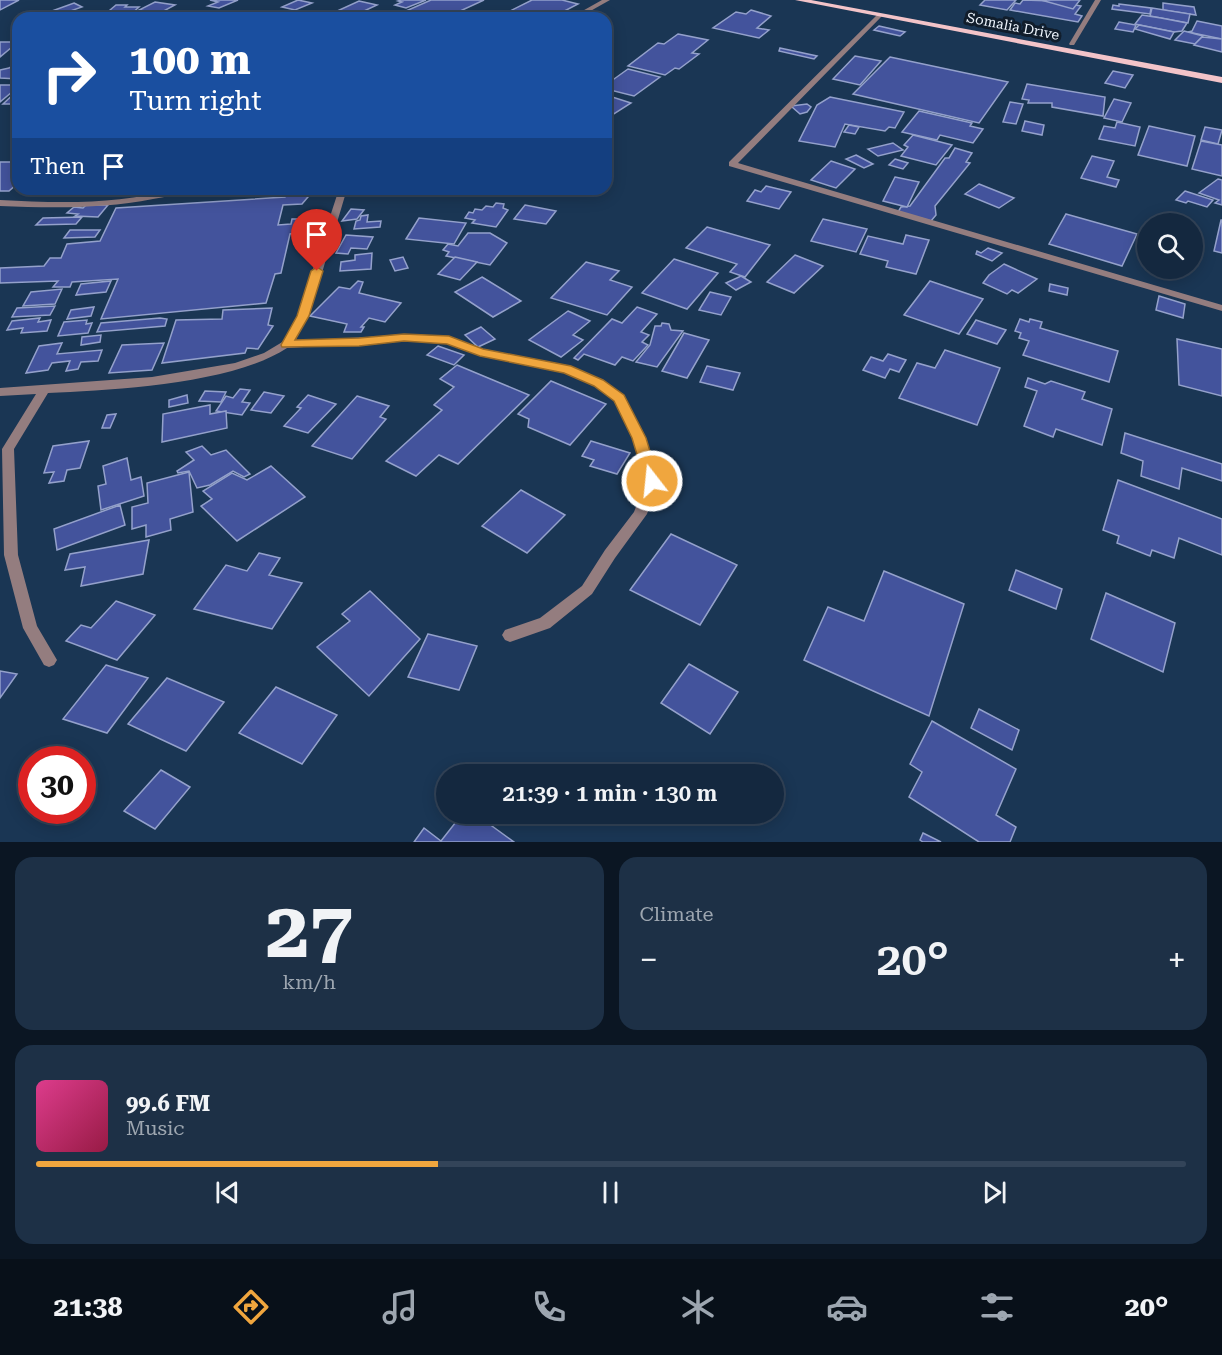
<!DOCTYPE html>
<meta charset="utf-8">
<style>
body{margin:0;font-family:"Roboto Serif",serif;background:#1d3046;color:#f1f3f6;height:100vh;display:flex;flex-direction:column;font-size:22px;white-space:nowrap}
*{box-sizing:border-box;margin:0}
p{font-size:20px;color:#9da6b0}
.icon{flex:none;width:33px;height:33px;fill:none;stroke:currentColor;stroke-width:2;stroke-linecap:round;stroke-linejoin:round}
.map{position:relative;height:842px;overflow:hidden}
.side{display:flex;flex-direction:column;gap:15px;padding:15px;background:#0b1623;flex:1}
.side>*{flex:none}
.top-card{position:absolute;left:12px;top:12px;width:600px;height:183px;border-radius:18px;box-shadow:0 3px 15px #0003,0 0 0 2px #334459;background:#1a4fa0;color:#fff;overflow:hidden}
.buttons{position:absolute;left:1137px;top:213px;display:grid;gap:12px}
.buttons a{display:grid;place-items:center;width:66px;height:66px;border-radius:50%;background:#14283f;box-shadow:0 3px 15px #0003,0 0 0 2px #334459;font-size:30px}
.speed{position:absolute;left:18px;top:746px;display:flex;gap:12px;font-size:30px;font-weight:700;text-align:center}
.speed>*{display:grid;place-content:center;width:78px;height:78px;border-radius:50%;background:#14283f;box-shadow:0 3px 15px #0003,0 0 0 2px #334459;line-height:1}
.speed .limit{border:9px solid #d22;background:#fff;color:#111}
.pin{position:absolute;display:grid;place-items:center;width:51px;height:51px;color:#fff;margin:-62px -26px;border-radius:50% 50% 50% 0;rotate:-45deg;box-shadow:0 0 6px #0007}
.pin .icon{rotate:45deg}
.me{position:absolute;width:66px;margin:-33px;rotate:344deg;stroke-linejoin:round;filter:drop-shadow(0 0 4px #0008)}
.turn{display:flex;align-items:center;gap:21px;height:126px;padding:0 18px;font-size:27px}
.turn .icon{width:78px;height:78px;stroke-width:2.5}
.turn b{display:block;font-size:42px;line-height:51px}
.then{display:flex;align-items:center;height:57px;padding:0 18px;background:#0003;gap:12px;font-size:22px}
.big{font-size:45px;font-weight:600;line-height:1.1}
.side .tile{flex:1;display:flex;flex-direction:column;justify-content:center;gap:9px;min-width:0;padding:0 21px;border-radius:18px;background:#1d3046}
.side .dial{align-items:center;gap:0}
.dial b{font-size:78px;line-height:1}
.song{display:flex;align-items:center;gap:18px}
.cover{width:72px;height:72px;border-radius:9px;background:linear-gradient(135deg,hsl(330 70% 55%),hsl(340 70% 35%))}
.played{height:6px;border-radius:3px;background:linear-gradient(90deg,#f0a63e 35%,#334459 35%)}
.keys{display:flex;justify-content:space-around;direction:ltr}
.heat{display:flex;justify-content:space-between;align-items:center;font-size:33px;direction:ltr}
.side .tiles{flex:1;display:grid;gap:15px;grid-template-columns:1fr 1fr}
.tile:last-child{grid-column:span 2}
.trip{position:absolute;left:436px;top:764px;width:348px;height:60px;border-radius:30px;background:#14283f;box-shadow:0 3px 15px #0003,0 0 0 2px #334459;font-weight:600;line-height:60px;text-align:center}
.menu{display:flex;height:96px;justify-content:space-around;align-items:center;background:#081019;color:#9da6b0}
.menu .icon{width:42px;height:42px}
.menu .current{color:#f0a63e}
.menu b{font-size:27px;color:#f1f3f6}
.map>svg:first-child{display:block}
.building{fill:#43539c;stroke:#94a1cb;stroke-width:1.5}
.lines{fill:none;stroke-linecap:round;stroke-linejoin:round}
.minor{fill:#947d7f;fill-rule:evenodd}
.primary{fill:#f3c4c9;fill-rule:evenodd}
.route{fill:#f0a63e;stroke:#9c6c28;stroke-width:1.5}
.labels{text-anchor:middle;stroke-width:6;stroke-linejoin:round;paint-order:stroke}
.far-street-label{font-size:14px;fill:#edf4fc;stroke:#111d2b}
</style>
<div class="map">
<svg width="1222" height="842" viewBox="0 0 1222 842">
<rect width="100%" height="100%" fill="#1a3654"/>
<g class="building">
<path d="M0 0H19L0 10Z"/>
<path d="M210 0H238L219 8 208 6 218 2Z"/>
<path d="M298 0 312 3 295 10 282 7Z"/>
<path d="M426 0 406 8 395 5 402 2 398 1 401 0Z"/>
<path d="M431 0H484L445 18H390Z"/>
<path d="M532 0H562L578 4 551 18H496Z"/>
<path d="M985 0H1016L1007 10 980 5Z"/>
<path d="M1023 0 1054 1 1081 6 1075 14 1082 16 1078 22 1010 10 1015 3 1020 4Z"/>
<path d="M1041 0H1080L1073 9Z"/>
<path d="M359 1 377 5 349 18H322Z"/>
<path d="M155 2 175 5 160 13 139 10Z"/>
<path d="M74 3 82 7 62 14 52 11Z"/>
<path d="M1163 3 1194 7 1196 15 1163 10Z"/>
<path d="M1119 4 1151 8 1150 14 1112 9 1113 5 1119 6Z"/>
<path d="M116 5H127L125 7H139L129 16H103Z"/>
<path d="M1152 8 1190 14 1188 23 1150 16Z"/>
<path d="M751 10 771 16 757 28 769 30 759 38 713 28 736 12 746 14Z"/>
<path d="M1142 15 1161 18 1187 23 1182 31 1174 32 1135 24Z"/>
<path d="M1197 21 1222 26V39L1188 32 1192 31Z"/>
<path d="M1119 22 1136 25 1133 32 1115 29Z"/>
<path d="M1139 25 1174 32 1170 39 1135 29Z"/>
<path d="M879 26 905 32 900 36 874 30Z"/>
<path d="M1184 31 1203 36 1195 44 1175 40Z"/>
<path d="M678 34 708 40 692 53 699 54 679 69 675 68 665 75 628 66 658 43 664 44Z"/>
<path d="M1202 37 1222 39V52L1194 45Z"/>
<path d="M0 42H18L0 57Z"/>
<path d="M780 48 817 56 814 59 779 51Z"/>
<path d="M855 56 881 61 860 85 833 79Z"/>
<path d="M890 57 1008 82 979 123 853 94Z"/>
<path d="M18 62V79L0 78V70L9 68Z"/>
<path d="M628 69 660 77 634 96 606 89V77L614 79Z"/>
<path d="M1113 71 1133 75 1125 88 1105 83Z"/>
<path d="M1027 84 1105 97 1103 116 1052 107V103H1028L1029 100 1022 99Z"/>
<path d="M0 85H18V87L0 102Z"/>
<path d="M18 90V104H3Z"/>
<path d="M606 95 631 103 606 119Z"/>
<path d="M830 97 904 112 895 128 889 127 885 131 845 124 835 147 799 141 817 105Z"/>
<path d="M1114 99 1131 103 1122 122 1104 118Z"/>
<path d="M1010 102 1023 104 1016 124 1003 122Z"/>
<path d="M807 104 811 107 807 112 800 114 791 106Z"/>
<path d="M919 111 972 123 970 126 983 129 973 143 940 135 937 140 902 132Z"/>
<path d="M1025 121 1044 125 1042 135 1022 131Z"/>
<path d="M1117 122 1140 127 1135 146 1099 139 1104 126 1115 128Z"/>
<path d="M849 125 859 127 855 134 844 132Z"/>
<path d="M1149 126 1195 136 1187 166 1138 155Z"/>
<path d="M1205 127 1222 130 1218 144 1201 140Z"/>
<path d="M913 135 952 145 936 165 901 156 908 147 904 145Z"/>
<path d="M1201 141 1222 145V176L1192 169Z"/>
<path d="M893 143 903 150 878 156 868 149Z"/>
<path d="M955 148 972 153 966 162 970 163 935 206 936 215 931 221 898 212 901 207 910 206 945 158H949Z"/>
<path d="M856 155 873 164 864 168 846 159Z"/>
<path d="M1092 156 1114 161 1107 177 1119 180 1116 187 1081 178Z"/>
<path d="M895 159 908 163 903 169 889 165Z"/>
<path d="M831 161 855 169 836 188 811 180Z"/>
<path d="M0 162H18V183L9 191H0Z"/>
<path d="M895 177 919 182 907 207 883 201Z"/>
<path d="M1218 179 1222 180V205L1215 203 1219 200 1199 193Z"/>
<path d="M979 184 1014 198 999 208 965 194Z"/>
<path d="M766 186 791 192 779 209 747 201 755 190 761 192Z"/>
<path d="M65 189H108L104 195 60 196Z"/>
<path d="M138 189H158L152 196 133 195Z"/>
<path d="M282 189H320L314 190 302 204 283 205 278 225 291 224 292 219H304L301 232 290 234 281 273 275 274 266 303 101 319 118 279 72 282 70 287H53L58 281 0 283V268L44 266 50 258H61L67 244 100 241 116 208 285 197 288 190Z"/>
<path d="M1185 191 1213 200 1207 207 1188 201 1186 203 1176 200Z"/>
<path d="M496 203 504 204 503 208 508 210 496 227 472 223 475 220 465 218 469 212 473 213 475 209 482 210 486 206 493 207Z"/>
<path d="M86 205H108L98 217 75 216 78 214 67 213 74 207 83 208Z"/>
<path d="M525 205 556 211 546 224 514 219Z"/>
<path d="M351 209 364 210 357 219 342 221Z"/>
<path d="M1066 214 1137 234 1122 266 1049 244Z"/>
<path d="M368 215 367 222 381 221 380 227 354 229 356 221 360 220 361 216Z"/>
<path d="M82 217 76 224 36 225 43 218Z"/>
<path d="M419 218 466 223 454 244 406 239Z"/>
<path d="M823 219 867 229 856 252 811 241Z"/>
<path d="M1221 220H1222V253L1214 251Z"/>
<path d="M707 227 770 245 745 277 730 272 737 264 686 248Z"/>
<path d="M70 230H100L95 237 64 238Z"/>
<path d="M468 233H490L507 243 490 265 446 256 449 252 443 250 448 244 458 246Z"/>
<path d="M346 235 373 237 367 249 351 248 348 254 336 253Z"/>
<path d="M906 235 929 240 916 274 886 267 888 261 860 254 868 236 903 244Z"/>
<path d="M988 248 1002 253 992 261 976 254 977 251 981 253Z"/>
<path d="M372 253 371 269 340 271 341 262 355 260V255Z"/>
<path d="M795 255 823 266 794 293 767 282Z"/>
<path d="M403 257 408 268 395 271 390 260Z"/>
<path d="M455 257 477 262 460 280 438 274Z"/>
<path d="M674 259 718 273 687 309 642 293Z"/>
<path d="M586 262 619 271 610 280 632 287 607 315 551 298Z"/>
<path d="M1004 264 1037 279 1018 293 1012 290 1007 294 983 283 989 275Z"/>
<path d="M741 276 751 282 736 290 726 283Z"/>
<path d="M482 277 521 301 493 317 455 292Z"/>
<path d="M111 281 106 292 76 295 81 284Z"/>
<path d="M358 281 363 282 359 293 401 303 385 322 369 318 361 327H364L361 332H344L347 324 310 316 339 287 350 289Z"/>
<path d="M930 281 983 299 959 334 904 315Z"/>
<path d="M1050 284 1068 288 1067 295 1049 291Z"/>
<path d="M62 289 55 304 23 306 31 292Z"/>
<path d="M710 292 731 297 721 315 699 310Z"/>
<path d="M1159 296 1185 304 1183 318 1156 310Z"/>
<path d="M55 306 50 315 12 317 17 308Z"/>
<path d="M94 307 91 316 67 319 71 310Z"/>
<path d="M637 307 657 314 641 332 649 335 642 342 648 345 633 361 622 357 615 365 584 354 578 360 574 358 612 319 622 323Z"/>
<path d="M272 308 268 325 273 326 258 349 247 348 245 353 162 363 176 320 222 319 223 310Z"/>
<path d="M568 311 590 321 573 335 583 340 561 357 529 340Z"/>
<path d="M40 318 38 322 51 320 47 331 21 333 23 328 7 330 12 321Z"/>
<path d="M160 318 167 319 165 326 97 332 101 323Z"/>
<path d="M1020 319 1029 322 1030 319 1042 322 1040 328 1118 351 1109 382 1023 355 1029 341 1019 338 1021 333 1015 331Z"/>
<path d="M87 320 86 324 92 323 88 333 58 336 64 322Z"/>
<path d="M976 320 1006 330 997 344 967 334Z"/>
<path d="M662 323 669 324 671 330 683 331 657 367 636 362 650 345 655 326H661Z"/>
<path d="M481 327 495 339 478 347 465 335Z"/>
<path d="M684 333 709 340 687 378 662 371Z"/>
<path d="M101 335 100 342 81 345 82 337Z"/>
<path d="M1177 339 1222 349V396L1179 385Z"/>
<path d="M62 343 57 354 102 350 98 361 81 362 78 369 66 371 70 361 52 363 48 370 26 373 39 346Z"/>
<path d="M164 343 152 370 109 373 122 345Z"/>
<path d="M438 346 464 355 454 365 427 355Z"/>
<path d="M945 350 1000 368 977 425 899 398 917 363 935 368Z"/>
<path d="M888 354 906 360 899 372 890 369 885 378 863 370 871 357 883 361Z"/>
<path d="M457 365 529 395 458 464 439 455 416 476 386 461 442 410 434 405 454 387 440 379Z"/>
<path d="M707 366 740 373 733 390 700 382Z"/>
<path d="M1028 378 1045 384 1051 381 1085 392 1082 399 1112 409 1102 445 1056 429 1053 437 1024 426 1037 391 1025 387Z"/>
<path d="M551 381 606 404 570 445 528 427 529 419 518 414Z"/>
<path d="M240 389 250 390 242 402 250 403 242 415 216 411 226 396 233 398Z"/>
<path d="M205 391 226 392 221 402 199 401Z"/>
<path d="M264 392 284 396 271 413 251 410Z"/>
<path d="M187 395 188 403 169 407V400Z"/>
<path d="M308 395 336 404 308 433 284 426 301 408 297 407Z"/>
<path d="M357 396 389 406 380 417 386 419 352 459 312 446Z"/>
<path d="M210 405V414L226 411 227 428 162 442 163 414Z"/>
<path d="M116 414 110 428H102L107 415Z"/>
<path d="M1125 433 1222 464V481L1182 468 1179 489 1141 476 1143 461 1121 453Z"/>
<path d="M89 441 80 468 67 470 64 481 49 483 54 472 44 473 53 446Z"/>
<path d="M591 441 630 453 617 474 590 466 594 460 582 456Z"/>
<path d="M202 446 211 455 226 450 250 474 244 477 233 471 210 485 197 488 189 471 178 473 177 471 194 460 186 452Z"/>
<path d="M127 458 131 480 141 477 144 496 101 510 98 486 106 484 103 466Z"/>
<path d="M271 466 305 497 237 541 201 506 212 499 203 491 232 473 247 480Z"/>
<path d="M189 472 193 512 170 519 171 530 146 537V525L132 529V507L148 503 147 483Z"/>
<path d="M1118 480 1222 519V555L1179 538 1174 558 1152 550 1150 556 1117 543 1119 536 1103 530Z"/>
<path d="M521 490 565 515 527 553 482 526Z"/>
<path d="M120 505 125 525 57 550 54 529Z"/>
<path d="M671 534 737 565 700 625 630 590Z"/>
<path d="M149 540 143 574 81 586 85 567 65 570 70 554Z"/>
<path d="M259 553 280 558 269 575 302 583 272 629 194 609 226 565 247 571Z"/>
<path d="M1016 570 1062 589 1056 609 1009 590Z"/>
<path d="M884 571 964 604 929 716 804 660 828 607 864 621Z"/>
<path d="M370 591 420 639 369 696 317 647 350 621 342 614Z"/>
<path d="M1106 593 1175 623 1163 672 1091 639Z"/>
<path d="M116 601 155 615 117 660 66 641 81 625 91 628Z"/>
<path d="M428 634 477 646 459 690 408 677Z"/>
<path d="M689 664 738 692 710 734 661 703Z"/>
<path d="M106 665 148 678 107 733 63 719Z"/>
<path d="M0 671 17 674 0 698Z"/>
<path d="M167 678 224 702 186 751 128 724Z"/>
<path d="M276 687 337 715 302 764 239 733Z"/>
<path d="M979 709 1019 730 1012 750 971 728Z"/>
<path d="M932 721 1016 769 996 815 1016 827 1010 842H979L909 797 922 772 910 764Z"/>
<path d="M161 770 190 787 155 829 124 811Z"/>
<path d="M463 813H474L514 842H414L424 828 441 841Z"/>
<path d="M598 813H656L655 825 598 815Z"/>
<path d="M923 833 941 842H923L920 840Z"/>
</g>
<g class="lines">
<g class="minor">
<path d="M602 0H610L578 18H570Z"/>
<path d="M1095 0H1101L1074 45H1070L1069 44Z"/>
<path d="M878 14 883 15 738 163 1222 305V311L729 166V162Z"/>
<path d="M174 189H188C179 195 164 197 153 199 103 209 51 208 0 206V200C58 203 118 205 174 189Z"/>
<path d="M339 189H347L310 313 295 341 404 335 449 337 482 349 571 366 603 380 623 395 645 438 658 481 647 514 615 558 592 594 550 628 510 642 505 640 502 635 505 630 540 618 582 586 605 550 634 512 646 481 633 438 614 400 595 386 564 372 480 356 448 343 404 341 287 348C232 384 114 390 48 393L14 449 18 555 37 626 57 660 54 665 49 667 44 665 23 628 4 555 2 449 36 394 0 396V388L152 377 235 363 264 353 284 341 296 321Z"/>
</g>
<path class="primary" d="M795 0H811L1222 77V83Z"/>
</g>
<path class="route" d="M317 267 323 271 309 316 295 340 359 338 404 334 449 336 483 349 571 366 603 380 624 395 646 438 659 481 657 485H647L645 481 632 438 614 401 594 386 564 373 480 356 447 344 404 341 359 346 282 347 281 345 297 316 311 271Z"/>
<g class="labels">
<g class="far-street-label">
<text transform="translate(1013 26) rotate(11)" y="5">Somalia Drive</text>
</g>
</g>
</svg>
<div class="buttons">
<a><svg class="icon" aria-label="search" viewBox="0 0 24 24"><circle cx="10" cy="10" r="6"/><path d="M15 15l6 6"/></svg></a>
</div>
<div class="speed"><div class="limit">30</div></div>
<div class="pin" style="left:317px;top:271px;background:#d93025"><svg class="icon" aria-label="arrive" viewBox="0 0 24 24"><path d="M6 21V4h12l-3 4 3 4H6"/></svg></div>
<svg class="me" style="left:652px;top:481px" viewBox="-20 -20 40 40"><circle r="17" fill="#f0a63e" stroke="#fff" stroke-width="3"/><path d="M0-11L8 9 0 5-8 9z" fill="#fff"/></svg>
<div class="trip">21:39 · 1 min · 130 m</div>
<div class="top-card">
<div class="turn"><svg class="icon" aria-label="right" viewBox="0 0 24 24"><path d="M7 20v-9h11M14 6l5 5-5 5"/></svg><div><b>100 m</b>Turn right</div></div>
<div class="then">Then<svg class="icon" aria-label="arrive" viewBox="0 0 24 24"><path d="M6 21V4h12l-3 4 3 4H6"/></svg></div>
</div>
</div>
<section class="side">
<div class="tiles">
<div class="tile dial"><b>27</b><p>km/h</p></div>
<div class="tile"><p>Climate</p>
<div class="heat"><a>−</a><b class="big">20°</b><a>+</a></div>
</div>
<div class="tile">
<div class="song"><i class="cover"></i><div><b>99.6 FM</b><p>Music</p></div></div>
<div class="played"></div>
<div class="keys"><svg class="icon" aria-label="previous" viewBox="0 0 24 24"><path d="M18 5L8 12l10 7zM5 5v14"/></svg><svg class="icon" aria-label="pause" viewBox="0 0 24 24"><path d="M8 5v14M16 5v14"/></svg><svg class="icon" aria-label="next" viewBox="0 0 24 24"><path d="M6 5l10 7-10 7zM19 5v14"/></svg></div>
</div>
</div>
</section>
<nav class="menu">
<b>21:38</b>
<svg class="icon current" aria-label="directions" viewBox="0 0 24 24"><path d="M12 3l9 9-9 9-9-9zM9 14v-3h6M13 9l2 2-2 2"/></svg>
<svg class="icon" aria-label="music" viewBox="0 0 24 24"><path d="M9 18V5l10-2v13"/><circle cx="6" cy="18" r="3"/><circle cx="16" cy="16" r="3"/></svg>
<svg class="icon" aria-label="phone" viewBox="0 0 24 24"><path d="M5 4h4l2 5-3 2q2 4 5 5l2-3 5 2v4C11 20 4 13 5 4z"/></svg>
<svg class="icon" aria-label="climate" viewBox="0 0 24 24"><path d="M12 3v18M4 7l16 10M4 17L20 7"/></svg>
<svg class="icon" aria-label="car" viewBox="0 0 24 24"><path d="M5 17H2v-5l4-1 3-4h7l3 4 3 1v5h-3M9 17h6M6 11h13"/><circle cx="7" cy="17" r="2"/><circle cx="17" cy="17" r="2"/></svg>
<svg class="icon" aria-label="filters" viewBox="0 0 24 24"><path d="M4 7h16M4 17h16"/><circle cx="9" cy="7" r="2"/><circle cx="15" cy="17" r="2"/></svg>
<b>20°</b>
</nav>
